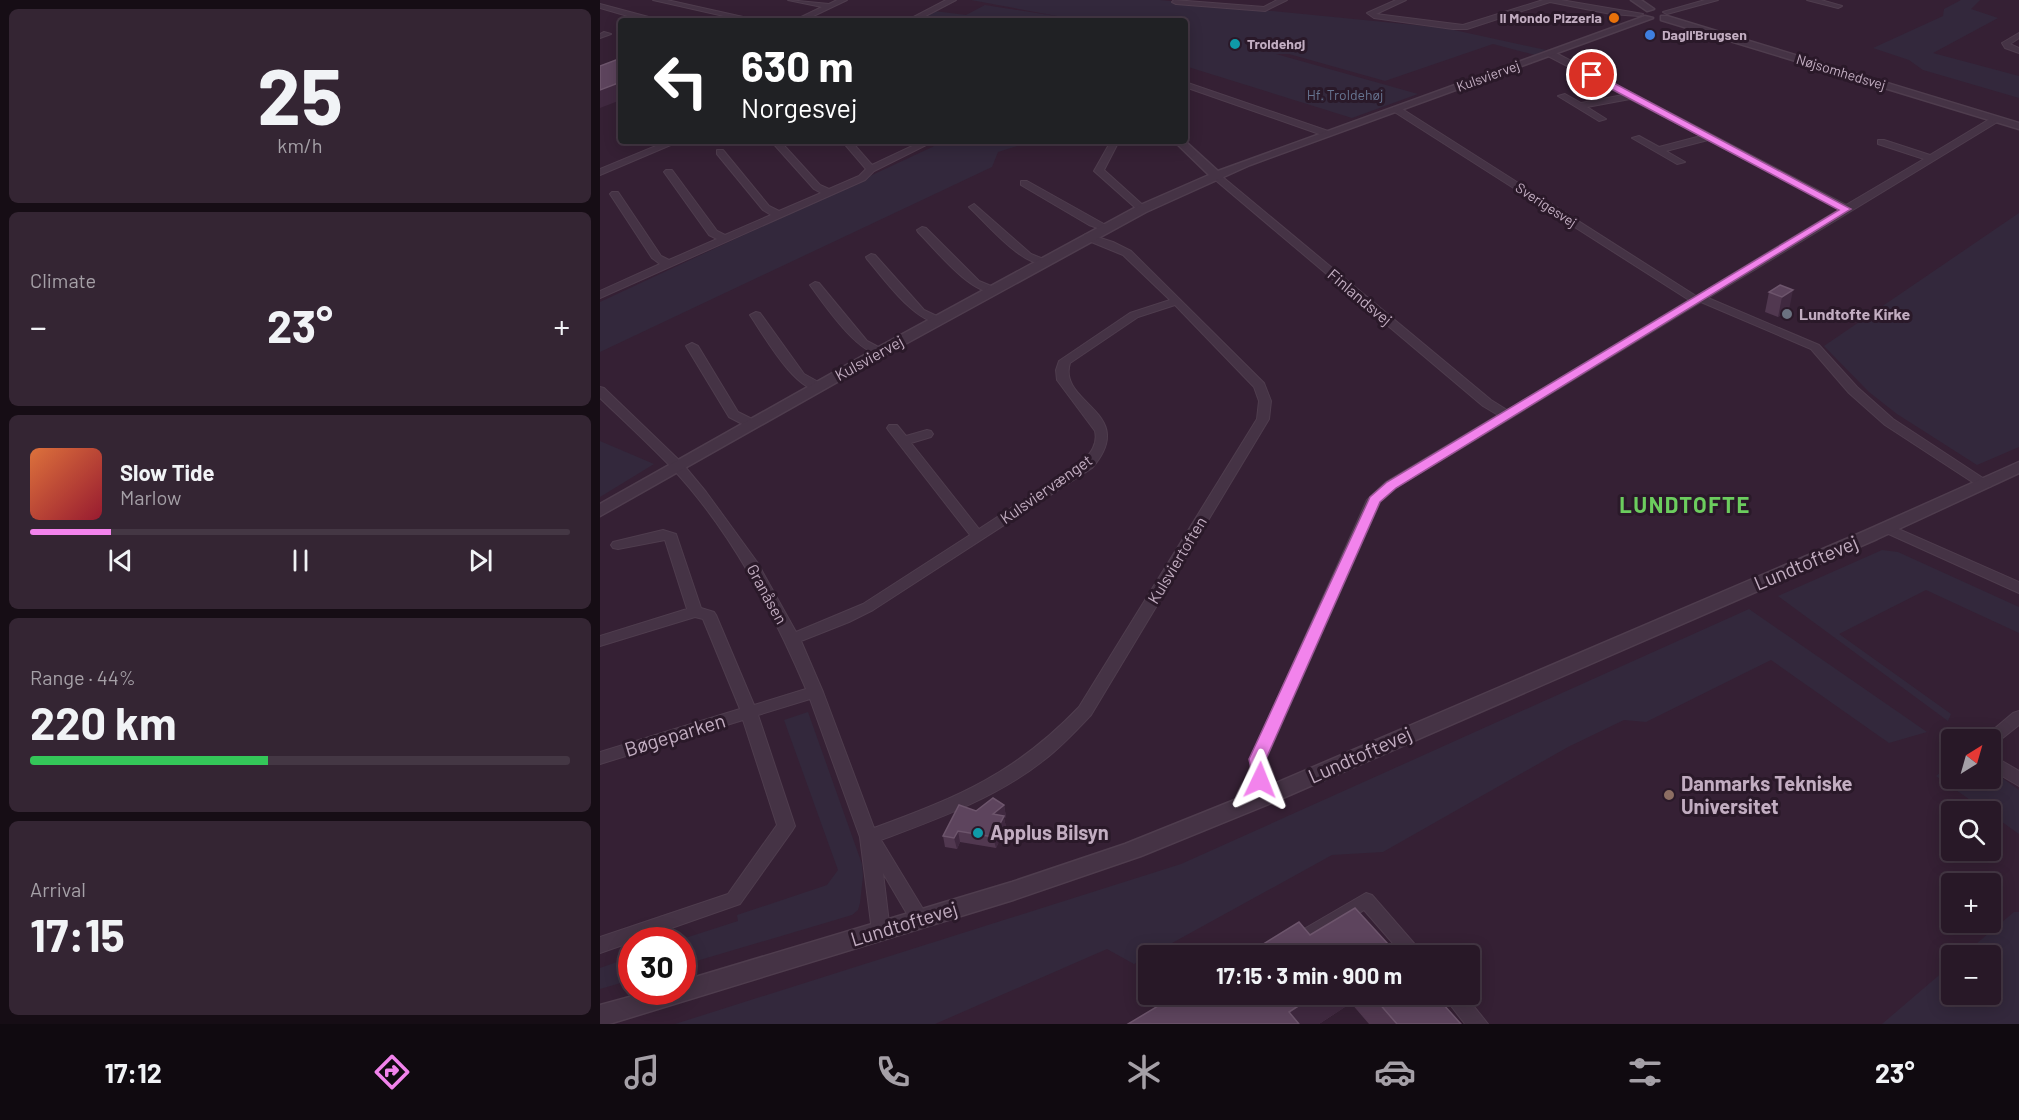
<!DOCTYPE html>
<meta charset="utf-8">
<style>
body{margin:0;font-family:Barlow,sans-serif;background:#342533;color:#f1f3f6;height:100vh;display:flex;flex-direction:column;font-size:22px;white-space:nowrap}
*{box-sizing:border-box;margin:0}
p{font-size:20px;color:#a5a0a7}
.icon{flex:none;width:33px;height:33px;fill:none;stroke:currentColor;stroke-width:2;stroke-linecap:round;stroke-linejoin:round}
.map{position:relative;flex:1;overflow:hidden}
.details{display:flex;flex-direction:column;gap:9px;padding:9px;background:#160d15;width:600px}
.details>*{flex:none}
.guide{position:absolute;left:18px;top:18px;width:570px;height:126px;border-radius:6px;box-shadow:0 3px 15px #0003,0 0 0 2px #443744;background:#202124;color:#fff;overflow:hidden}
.needle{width:39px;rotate:37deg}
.buttons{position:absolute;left:1341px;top:729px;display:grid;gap:12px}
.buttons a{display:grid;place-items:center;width:60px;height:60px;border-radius:6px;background:#281827;box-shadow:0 3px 15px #0003,0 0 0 2px #443744;font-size:30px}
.speed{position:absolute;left:18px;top:927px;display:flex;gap:12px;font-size:30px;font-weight:700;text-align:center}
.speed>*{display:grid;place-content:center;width:78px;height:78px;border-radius:50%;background:#281827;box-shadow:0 3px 15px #0003,0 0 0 2px #443744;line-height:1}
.speed .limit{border:9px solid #d22;background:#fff;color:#111}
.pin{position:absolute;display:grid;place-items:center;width:51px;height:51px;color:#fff;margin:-26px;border:3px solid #fff;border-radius:50%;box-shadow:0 2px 6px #0007}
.me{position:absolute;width:66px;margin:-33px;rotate:2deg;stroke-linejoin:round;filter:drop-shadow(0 0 4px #0008)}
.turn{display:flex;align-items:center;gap:21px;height:126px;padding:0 24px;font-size:27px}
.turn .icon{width:78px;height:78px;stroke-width:2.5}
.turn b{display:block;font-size:42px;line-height:51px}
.big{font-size:45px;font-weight:700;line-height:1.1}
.details .widget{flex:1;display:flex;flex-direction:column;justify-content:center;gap:9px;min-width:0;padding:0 21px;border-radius:9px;background:#342533}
.details .dial{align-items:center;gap:0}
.dial b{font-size:78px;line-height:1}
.song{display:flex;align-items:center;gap:18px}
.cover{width:72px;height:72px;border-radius:9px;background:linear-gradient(135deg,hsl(20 70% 55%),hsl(350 70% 35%))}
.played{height:6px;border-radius:3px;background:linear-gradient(90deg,#f283ec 15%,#443744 15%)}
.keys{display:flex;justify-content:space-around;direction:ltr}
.heat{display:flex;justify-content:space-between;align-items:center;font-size:33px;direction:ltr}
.charge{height:9px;border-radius:4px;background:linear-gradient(90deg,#34c759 44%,#443744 0)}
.trip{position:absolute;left:538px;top:945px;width:342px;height:60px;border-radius:6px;background:#281827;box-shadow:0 3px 15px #0003,0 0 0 2px #443744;font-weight:700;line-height:60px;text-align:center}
.dock{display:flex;height:96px;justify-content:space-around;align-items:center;background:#100a10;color:#a5a0a7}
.dock .icon{width:42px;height:42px}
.dock .active{color:#f283ec}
.dock b{font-size:27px;color:#f1f3f6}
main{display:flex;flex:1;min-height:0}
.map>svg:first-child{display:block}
.green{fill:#33283c}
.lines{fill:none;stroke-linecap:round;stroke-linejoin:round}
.minor-casing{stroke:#4f3d4e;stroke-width:2}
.tertiary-casing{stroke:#4f3d4e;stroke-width:3}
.minor{fill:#453345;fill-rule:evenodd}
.tertiary{fill:#453345;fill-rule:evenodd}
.wall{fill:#513850}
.shaded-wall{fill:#402940}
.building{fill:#5d445d;stroke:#6d556c;stroke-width:1.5}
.route{fill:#f283ec;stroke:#9d5599;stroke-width:1.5}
.food-dot{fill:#e8710a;stroke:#2a1929;stroke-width:2}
.shop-dot{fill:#3f7fe0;stroke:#2a1929;stroke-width:2}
.culture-dot{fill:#0f9aa8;stroke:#2a1929;stroke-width:2}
.worship-dot{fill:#6b7280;stroke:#2a1929;stroke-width:2}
.education-dot{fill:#8d6e63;stroke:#2a1929;stroke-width:2}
.labels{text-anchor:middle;stroke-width:6;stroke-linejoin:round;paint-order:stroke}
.far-poi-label{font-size:14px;font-weight:bold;fill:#c2adc1;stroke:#2a1929;text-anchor:start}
.far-street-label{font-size:14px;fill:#c2adc1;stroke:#2a1929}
.far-park-label{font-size:14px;fill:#677591;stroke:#2a1929}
.street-label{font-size:16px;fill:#c2adc1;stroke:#2a1929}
.poi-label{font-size:16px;font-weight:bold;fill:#c2adc1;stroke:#2a1929;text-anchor:start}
.near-street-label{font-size:20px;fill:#c2adc1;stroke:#2a1929}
.near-poi-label{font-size:20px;font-weight:bold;fill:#c2adc1;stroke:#2a1929;text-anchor:start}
.district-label{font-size:22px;font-weight:bold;letter-spacing:1.5px;fill:#6ccd5e;stroke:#2a1929}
</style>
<main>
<section class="details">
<div class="widget dial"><b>25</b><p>km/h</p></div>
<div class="widget"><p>Climate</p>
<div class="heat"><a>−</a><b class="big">23°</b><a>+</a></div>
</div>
<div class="widget">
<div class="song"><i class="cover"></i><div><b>Slow Tide</b><p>Marlow</p></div></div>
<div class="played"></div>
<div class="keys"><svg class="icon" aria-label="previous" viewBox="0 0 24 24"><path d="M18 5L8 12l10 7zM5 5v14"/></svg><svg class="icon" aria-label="pause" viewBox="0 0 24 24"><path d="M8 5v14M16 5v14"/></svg><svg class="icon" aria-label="next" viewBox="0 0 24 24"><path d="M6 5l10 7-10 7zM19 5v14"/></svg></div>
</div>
<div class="widget"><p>Range · 44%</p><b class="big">220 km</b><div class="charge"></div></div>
<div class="widget"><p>Arrival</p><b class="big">17:15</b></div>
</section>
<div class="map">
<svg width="1419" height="1024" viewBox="0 0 1419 1024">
<rect width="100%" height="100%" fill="#352034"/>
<g class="green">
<path d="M371 0H560L845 28 946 50 935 55 893 44 785 81 689 54H676L818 94 752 118 585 66V21H314L334 11 366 15 385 5 462 17Z"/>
<path d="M1361 0H1380L1371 9 1398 18 1333 53 1419 76V98L1323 70 1309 60 1273 48 1343 16 1344 9Z"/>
<path d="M345 141H433L398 152 392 167 0 352V302Z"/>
<path d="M1419 213V447L1377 465 1297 414 1269 392 1224 346Z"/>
<path d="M0 441 54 464 0 497Z"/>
<path d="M1282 550 1298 552 1419 607V633L1326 590 1239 634 1351 714 1348 721 1178 596Z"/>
<path d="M1149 609 1327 732 1289 743 1171 660 1046 722 1024 720 968 747 783 852 732 855 534 964 507 949 335 1024H75L581 864Z"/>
<path d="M208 712 262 864 263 876 260 903 258 910 252 915 83 965 82 940H79L138 921 137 915 227 885 238 870 184 720Z"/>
<path d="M1351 764 1352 778H1390L1391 770 1419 790V834L1391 814 1390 812 1386 811 1336 776Z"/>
<path d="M1414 912H1419V1024H1282L1351 965 1352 994H1390V956L1363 955Z"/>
<path d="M31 957V980L0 989V968Z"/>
</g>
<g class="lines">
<g class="minor-casing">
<g id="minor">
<path d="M53 0H67L161 21H146Z"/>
<path d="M188 0 229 4 237 0H247L203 21H193L222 7Z"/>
<path d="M346 0H356L316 21H306Z"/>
<path d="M574 0 664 7 677 0H687L665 11 576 4 572 2Z"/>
<path d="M796 0H806L776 14 863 25 943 0H961L1043 14 1039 16 1011 14 950 2 867 29H853L774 18 767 13Z"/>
<path d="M1105 0H1118L1067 14 1063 12Z"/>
<path d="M1207 0H1221L1242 6 1238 8Z"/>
<path d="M0 4 56 19 57 21H45L0 8Z"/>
<path d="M4 32 11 34 0 38V34Z"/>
<path d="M1419 33V38L1410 44 1419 48V53L1405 48 1402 43Z"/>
<path d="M948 52H954L1246 205 1324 159 1278 144V140H1284L1330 155 1393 117H1399V121L1108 298 1219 345 1257 387 1293 419 1392 484 1390 487H1380L1285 425 1249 393 1211 349 1101 302 796 488 780 502 666 759 668 780 677 795 675 800 669 801 663 800 652 780 650 759 767 500 786 482 898 415 883 406 613 178V174H619L891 400 907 410 1089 300 793 111V107H799L1096 296 1240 209 1108 140 1066 151 1085 162 1077 164 1032 138 1039 136 1059 147 1101 136 1030 99 987 107 1006 119 999 121 958 96 965 94 981 103 1023 95 948 56Z"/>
<path d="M585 82 731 132 732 134 725 136 585 87Z"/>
<path d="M68 141H80L0 175V169Z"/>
<path d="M171 141H180L220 185 229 189 259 176 266 169 242 141H251L272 165 323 141H334L274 171 265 180 0 298V291L60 264 52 258 10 194 12 192H18L61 256 69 260 117 239 109 235 64 172 66 170H72L117 231 125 235 171 215 163 210 117 154V150H123L169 206 179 211 221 193 214 189Z"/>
<path d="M511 141H519L504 170 545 207V211H539L494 171Z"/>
<path d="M421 181H427L511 228 506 231 489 225 421 185Z"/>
<path d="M374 204 431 254 446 260V264C423 267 387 224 371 209L369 207Z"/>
<path d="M322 227 326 228 379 281 396 288V292C372 296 335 249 318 232L317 230Z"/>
<path d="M488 234 513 242 531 251 664 383 671 401 669 419 491 715C476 731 461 747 444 760 396 798 337 819 281 840L329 919 327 924 320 927 313 924 283 873 290 931 288 936 281 939 274 936 272 931 260 837 210 699 158 715 195 826 192 831 140 904 0 953V937L128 894 177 825 143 720 0 764V752L140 709 103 619 95 617 0 646V636L87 609 65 540 18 549 13 548 11 545 13 542 63 530 76 534 101 608 114 612 116 615 154 705 206 689C172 610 131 531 72 468 49 444 24 421 0 398V387L4 388 82 463 106 492 157 562 196 632 263 604 370 535 289 431 287 428 289 425H297L306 436 327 430 331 431 333 434 331 437 311 443 379 529 482 462C491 453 498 444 495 431L457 380 456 370 459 361 530 313 570 300 523 255 484 239V235ZM575 305 654 387 659 401 657 419 479 707C416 773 359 797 274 828L223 692 201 641 249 622 273 610 492 468C540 412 457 404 470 363L538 317Z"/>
<path d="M271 254 275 255 324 310 341 318V322C317 326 282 276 267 259L266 257Z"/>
<path d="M215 282 219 283 267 341 284 350 286 352 284 354C261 359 223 303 210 285Z"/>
<path d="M156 312 160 313 204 374 222 384 224 387 222 390C197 395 163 334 150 315Z"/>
<path d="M92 343 98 346 138 412 156 421 158 424 156 427H148L129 417 86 346Z"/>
<path d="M1287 524 1419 582V593L1282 531 1280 528Z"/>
<path d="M1419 711V725L1395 744 1390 745V740H1381L1413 713Z"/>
<path d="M1354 730 1366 736 1368 740H1352V742L1346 736 1348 732Z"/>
<path d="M1390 754 1419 771V786L1390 769Z"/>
<path d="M766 893 772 895 825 956H804L764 910 692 956H666L668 950Z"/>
<path d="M842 994H864L888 1024H865Z"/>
</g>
</g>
<g class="tertiary-casing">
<g id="tertiary">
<path d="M1031 0H1041L1054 9 1047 11Z"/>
<path d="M1045 16 1053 18 650 165 546 212 285 355 0 516V504L275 349 538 206 609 175 574 141H585L618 171Z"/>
<path d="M1061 16H1067L1419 123V129L1061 20Z"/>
<path d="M1419 462V473L1277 539 676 801 541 856 413 900 9 1024H0V1005L48 992H82V981L412 882 525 844 662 789 1265 531Z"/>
</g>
</g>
<use href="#minor" class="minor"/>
<use href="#tertiary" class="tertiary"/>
</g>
<g class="wall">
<path d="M1180 285 1189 310 1178 317 1165 312 1169 292Z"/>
<path d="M404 805 406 817 404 818 406 827 396 848 360 842 357 849 345 847 343 836 376 811Z"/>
<path d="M578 994H834L861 1024H769L751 1003 719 1024H528Z"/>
</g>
<g class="shaded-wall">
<path d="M21 82V100L0 108V90Z"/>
<path d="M1193 290 1189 310 1178 317 1182 297Z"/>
<path d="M404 805 406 817 404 818 406 827 396 848 393 837V814Z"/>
<path d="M358 831 360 842 357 849 354 838Z"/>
<path d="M717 994H751V1003L719 1024H689V1012Z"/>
</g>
<g class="building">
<path d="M21 58V82L0 90V66Z"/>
<path d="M1180 285 1193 290 1182 297 1169 292Z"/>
<path d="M393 798 404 805 393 814 404 816 393 837 358 831 354 838 343 836 359 805 376 811Z"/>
<path d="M755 908 799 956H644L699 922 710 935Z"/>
<path d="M578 994H717L689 1012 699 1024H528Z"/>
<path d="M771 994H834L861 1024H797Z"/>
</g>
<path class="route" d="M989 73H995L1251 209 796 488 780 502 666 759 669 780 666 784 660 786 654 784 649 759 770 497 787 482 1239 210 989 77Z"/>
<circle class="food-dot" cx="1014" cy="18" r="6"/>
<circle class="shop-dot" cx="1050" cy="35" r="6"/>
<g class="culture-dot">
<circle cx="635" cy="44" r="6"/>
<circle cx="378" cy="833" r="6"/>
</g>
<circle class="worship-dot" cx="1187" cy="314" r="6"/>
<circle class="education-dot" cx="1069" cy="795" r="6"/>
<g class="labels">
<g class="far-poi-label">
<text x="1002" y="23" text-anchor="end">Il Mondo Pizzeria</text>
<text x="1062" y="40">Dagli'Brugsen</text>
<text x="647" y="49">Troldehøj</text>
</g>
<g class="far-street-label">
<text transform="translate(1241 72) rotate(17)" y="5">Nøjsomhedsvej</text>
<text transform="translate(888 76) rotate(-20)" y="5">Kulsviervej</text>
<text transform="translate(946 205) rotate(33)" y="5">Sverigesvej</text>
</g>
<g class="far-park-label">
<text x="745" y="100">Hf. Troldehøj</text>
</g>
<g class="street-label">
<text transform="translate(760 297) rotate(40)" y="6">Finlandsvej</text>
<text transform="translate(269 358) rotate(-29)" y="6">Kulsviervej</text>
<text transform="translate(446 489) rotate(-35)" y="6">Kulsviervænget</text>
<text transform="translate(577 560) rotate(-59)" y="6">Kulsviertoften</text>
<text transform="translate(167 594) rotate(61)" y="6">Granåsen</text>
</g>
<g class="poi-label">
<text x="1199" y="320">Lundtofte Kirke</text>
</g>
<g class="near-street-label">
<text transform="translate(1206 563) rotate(-23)" y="7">Lundtoftevej</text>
<text transform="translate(75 735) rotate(-17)" y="7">Bøgeparken</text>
<text transform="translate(760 755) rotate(-24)" y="7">Lundtoftevej</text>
<text transform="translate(304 924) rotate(-17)" y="7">Lundtoftevej</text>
</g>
<g class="near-poi-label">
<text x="1081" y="791">Danmarks Tekniske<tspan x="1081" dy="23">Universitet</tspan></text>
<text x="390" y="840">Applus Bilsyn</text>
</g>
<g class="district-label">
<text x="1085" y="513">LUNDTOFTE</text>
</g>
</g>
</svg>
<div class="buttons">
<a><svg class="needle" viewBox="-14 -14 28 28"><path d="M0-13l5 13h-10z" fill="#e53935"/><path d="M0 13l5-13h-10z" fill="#a5a0a7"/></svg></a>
<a><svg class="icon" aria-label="search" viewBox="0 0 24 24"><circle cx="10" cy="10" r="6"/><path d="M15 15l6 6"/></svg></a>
<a>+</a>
<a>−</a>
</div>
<div class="speed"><div class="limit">30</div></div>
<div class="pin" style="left:992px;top:75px;background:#d93025"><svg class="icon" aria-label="arrive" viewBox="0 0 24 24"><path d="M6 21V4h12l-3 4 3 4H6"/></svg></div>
<svg class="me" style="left:660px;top:780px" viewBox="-20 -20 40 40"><path d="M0-17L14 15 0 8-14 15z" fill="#f283ec" stroke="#fff" stroke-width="4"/></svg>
<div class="trip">17:15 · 3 min · 900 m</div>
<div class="guide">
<div class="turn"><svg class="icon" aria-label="left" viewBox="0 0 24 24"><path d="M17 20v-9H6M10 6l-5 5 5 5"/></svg><div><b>630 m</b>Norgesvej</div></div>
</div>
</div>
</main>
<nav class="dock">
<b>17:12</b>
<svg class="icon active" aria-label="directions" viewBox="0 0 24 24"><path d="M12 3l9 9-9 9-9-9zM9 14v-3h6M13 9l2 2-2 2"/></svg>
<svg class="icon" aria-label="music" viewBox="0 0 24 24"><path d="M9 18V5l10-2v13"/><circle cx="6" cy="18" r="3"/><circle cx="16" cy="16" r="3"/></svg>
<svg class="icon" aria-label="phone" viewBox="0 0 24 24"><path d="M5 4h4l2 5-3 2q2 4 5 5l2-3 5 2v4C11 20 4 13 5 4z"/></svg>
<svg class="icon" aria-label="climate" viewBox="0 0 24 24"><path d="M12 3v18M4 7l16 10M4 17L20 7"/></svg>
<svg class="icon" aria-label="car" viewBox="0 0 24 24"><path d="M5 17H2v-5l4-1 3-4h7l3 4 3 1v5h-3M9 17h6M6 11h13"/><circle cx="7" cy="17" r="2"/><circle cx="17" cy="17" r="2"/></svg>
<svg class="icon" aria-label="filters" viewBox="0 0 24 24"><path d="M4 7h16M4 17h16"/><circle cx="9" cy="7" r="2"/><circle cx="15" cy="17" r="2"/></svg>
<b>23°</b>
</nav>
